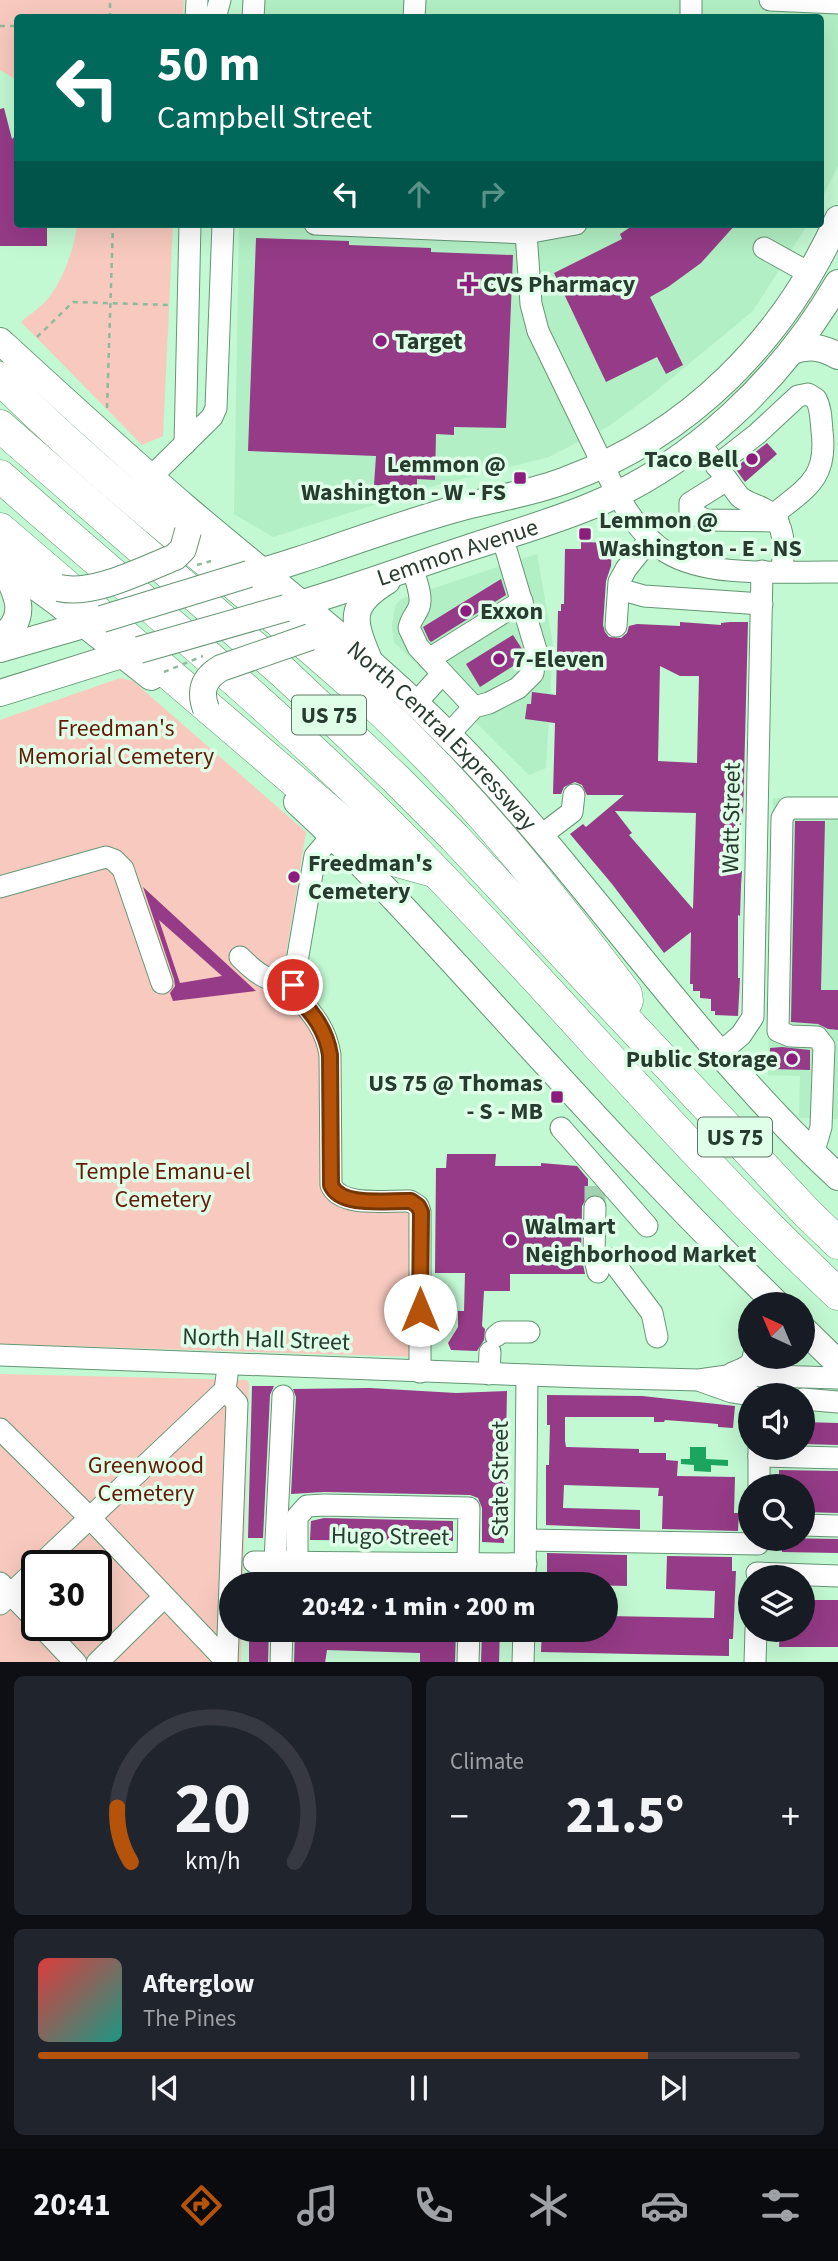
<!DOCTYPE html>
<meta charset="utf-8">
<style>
body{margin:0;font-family:"Source Sans 3",sans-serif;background:#20242c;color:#f1f3f6;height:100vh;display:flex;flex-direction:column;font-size:26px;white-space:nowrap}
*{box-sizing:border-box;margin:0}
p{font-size:23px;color:#9ea1a6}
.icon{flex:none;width:38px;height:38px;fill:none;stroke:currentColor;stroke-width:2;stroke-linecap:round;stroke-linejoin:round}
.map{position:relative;height:1662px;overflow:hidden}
.side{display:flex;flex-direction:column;gap:14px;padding:14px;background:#0d0f14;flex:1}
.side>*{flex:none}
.guide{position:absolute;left:14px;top:14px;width:810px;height:214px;border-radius:7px;box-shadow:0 7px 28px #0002;background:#00695c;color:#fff;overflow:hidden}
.needle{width:46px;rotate:316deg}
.fabs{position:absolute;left:738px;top:1292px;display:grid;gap:14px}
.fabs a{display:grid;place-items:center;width:77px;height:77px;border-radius:50%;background:#171b24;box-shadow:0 7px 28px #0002;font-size:35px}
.speed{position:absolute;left:21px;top:1550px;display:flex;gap:14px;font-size:35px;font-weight:700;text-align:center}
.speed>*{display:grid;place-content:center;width:91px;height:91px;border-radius:50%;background:#171b24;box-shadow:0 7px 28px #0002;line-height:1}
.speed .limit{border:4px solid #111;border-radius:10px;background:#fff;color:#111}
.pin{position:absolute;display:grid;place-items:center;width:60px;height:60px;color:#fff;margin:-30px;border:4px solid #fff;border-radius:50%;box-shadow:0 2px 7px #0007}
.me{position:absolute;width:77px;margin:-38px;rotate:0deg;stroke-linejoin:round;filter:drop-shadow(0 0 5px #0008)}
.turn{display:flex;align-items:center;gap:24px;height:147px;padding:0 28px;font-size:32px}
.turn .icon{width:91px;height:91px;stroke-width:2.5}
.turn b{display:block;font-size:49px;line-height:60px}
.lanes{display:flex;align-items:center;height:66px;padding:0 28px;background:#0003;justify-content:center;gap:35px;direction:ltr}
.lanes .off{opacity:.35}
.big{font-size:52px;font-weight:800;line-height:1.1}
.side .widget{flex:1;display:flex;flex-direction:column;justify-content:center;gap:10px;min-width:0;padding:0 24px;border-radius:10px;background:#20242c}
.side .dial{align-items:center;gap:0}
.dial svg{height:182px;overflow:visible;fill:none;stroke:#363941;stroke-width:7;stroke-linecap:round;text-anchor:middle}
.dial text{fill:#f1f3f6;stroke:none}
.song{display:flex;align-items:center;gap:21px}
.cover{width:84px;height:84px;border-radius:10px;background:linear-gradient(135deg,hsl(0 70% 55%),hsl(170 70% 35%))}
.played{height:7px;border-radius:4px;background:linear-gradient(90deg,#b45309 80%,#363941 80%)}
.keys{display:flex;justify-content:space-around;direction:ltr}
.heat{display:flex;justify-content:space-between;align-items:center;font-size:38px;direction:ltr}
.side .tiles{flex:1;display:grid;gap:14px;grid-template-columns:1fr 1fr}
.widget:last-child{grid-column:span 2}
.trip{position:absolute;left:219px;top:1572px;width:399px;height:70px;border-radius:35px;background:#171b24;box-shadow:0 7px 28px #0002;font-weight:800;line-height:70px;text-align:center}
.menu{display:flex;height:112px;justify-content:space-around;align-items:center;background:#090b0e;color:#9ea1a6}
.menu .icon{width:49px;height:49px}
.menu .active{color:#b45309}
.menu b{font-size:32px;color:#f1f3f6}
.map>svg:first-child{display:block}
.built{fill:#b2efc4}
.green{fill:#f8cabf;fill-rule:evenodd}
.water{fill:#1ca55e}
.building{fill:#953b87;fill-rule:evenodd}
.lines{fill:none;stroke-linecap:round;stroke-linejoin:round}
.minor-tunnel{stroke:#a3d2b1;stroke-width:21;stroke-dasharray:21 10;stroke-linecap:butt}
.minor-casing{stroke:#649674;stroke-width:23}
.major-casing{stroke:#649674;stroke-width:28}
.highway-casing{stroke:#649674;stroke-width:33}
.path{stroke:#8eb99b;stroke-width:2.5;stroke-dasharray:5 5;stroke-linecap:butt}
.minor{stroke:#fff;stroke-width:21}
.major{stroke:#fff;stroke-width:26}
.highway{stroke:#fff;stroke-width:32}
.major-bridge-casing{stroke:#649674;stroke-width:28;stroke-linecap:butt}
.path-bridge{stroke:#8eb99b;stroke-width:2.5;stroke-dasharray:5 5;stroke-linecap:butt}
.major-bridge{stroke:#fff;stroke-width:26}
.route-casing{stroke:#753606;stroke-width:18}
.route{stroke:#b45309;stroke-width:12}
.poi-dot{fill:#8d1c7f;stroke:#dfffe8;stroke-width:2.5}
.labels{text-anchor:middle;stroke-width:7;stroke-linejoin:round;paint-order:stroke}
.shield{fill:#dfffe8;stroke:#5e7666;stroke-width:2}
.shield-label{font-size:23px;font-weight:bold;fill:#273c2e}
.poi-label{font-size:24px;font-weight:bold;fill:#273c2e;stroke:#dfffe8;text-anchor:start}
.street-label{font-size:24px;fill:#273c2e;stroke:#dfffe8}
.park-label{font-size:24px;fill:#641a09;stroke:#dfffe8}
</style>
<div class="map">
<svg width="838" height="1663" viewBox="0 0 838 1663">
<rect width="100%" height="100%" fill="#c2f8d2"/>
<g class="built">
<path d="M242 0H838V166L821 200V18H242Z"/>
<path d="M239 224H808L753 311 650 396 609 426 549 457 437 485 273 537 234 514Z"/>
<path d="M537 554 553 645 546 768 529 775 394 642 392 625 395 606 401 599Z"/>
<path d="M773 798 838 799V1119L799 1118 800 1076 768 1075Z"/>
</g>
<g class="green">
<path d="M0 0H184L183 17 18 18 17 80 0 70Z"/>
<path d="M77 224H173L163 436 142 445 21 322C30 314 43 306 50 296 64 277 75 247 77 224Z"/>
<path d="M120 678 133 681 306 832 284 967 310 1021 322 1040 327 1189 413 1208 417 1357 0 1344V720Z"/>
<path d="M0 1374 247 1380 249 1384 243 1584H231V1629H242L241 1662 0 1663ZM37 1566H96V1626H37Z"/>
</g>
<path class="water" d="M690 1447H706V1459L728 1460V1466L711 1465V1472L694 1471V1465L681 1464V1459H690Z"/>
<g class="building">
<path d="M4 108 12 139 18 133V224H47V246H0V109Z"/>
<path d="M635 224H736L701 263 668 287 650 297 683 365 666 374 657 357 606 382 554 273 622 239 620 234Z"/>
<path d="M256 238 349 241V245L431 248V252L513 255 506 428 454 427V435L436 434 435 480 417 479V487L374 485 376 456 248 451Z"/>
<path d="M767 443 777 454 745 482 735 468Z"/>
<path d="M581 542 612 543 611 566 606 581 603 625 605 632 609 637 621 638 627 633 629 626 637 624 680 626V622L721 625V623L730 622H748L743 817H741L739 870 742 871 741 885 740 916 738 915V978H740L738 1016 715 1015V1011H711V999L700 998V991H693V984H690L691 932 664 953 612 884 570 834 583 824 586 827 624 795H587L582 785 575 782 564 787 561 794H553L555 723 525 719 527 704H531L532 692 556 695 558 611H561V604H564L565 549H581ZM660 666 680 676H699L697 763 658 761ZM615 811 696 813 693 909 629 835 632 833Z"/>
<path d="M501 579 506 595 431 642 429 640 423 627Z"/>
<path d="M513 635 522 649 521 661 480 687 466 664Z"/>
<path d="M795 821H825L821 990H838V1030L828 1029 818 1024 791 1022Z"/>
<path d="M143 887 256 991 173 1001 170 993 175 986 174 979ZM159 920 222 976 180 983Z"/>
<path d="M782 1047 810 1050V1070L770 1069V1048Z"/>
<path d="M447 1154H496L495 1166H541V1163L577 1166 588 1179V1186H595L603 1196 589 1195 582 1206 581 1255 585 1274H510V1291H484L482 1326 485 1329 484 1340 477 1351 451 1350 448 1343 458 1327V1311H464L465 1273H435L436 1168H446Z"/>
<path d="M252 1386H274L270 1395 263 1538H248Z"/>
<path d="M370 1388 456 1393 507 1391 504 1543 482 1542V1508L478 1498 470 1495 324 1492 291 1494 296 1397 293 1389Z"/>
<path d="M547 1395 642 1396 735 1406 733 1428 718 1427V1424L706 1423 665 1420 664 1422H654V1417H565V1441L566 1447 639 1449V1453H666V1460L678 1461 677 1476 735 1477 734 1513H739L738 1531 662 1529 663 1496H658L659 1488 564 1485 563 1508 640 1510V1529L546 1525V1465H549L550 1425H547Z"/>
<path d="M803 1422 838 1423V1445L803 1444Z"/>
<path d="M779 1470 838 1471V1513L803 1512V1486H779Z"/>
<path d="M324 1518 453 1521V1541L310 1540 311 1521Z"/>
<path d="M782 1538 838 1539V1553L782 1552Z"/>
<path d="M547 1553 627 1555V1586L547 1584Z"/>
<path d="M667 1556 732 1557V1571H736L733 1639H729V1656L541 1652 542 1629H606V1616L714 1618 715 1591 666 1589Z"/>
<path d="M803 1600H838V1647H779L780 1629H803Z"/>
<path d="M249 1629H269L268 1663H249Z"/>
<path d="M295 1629H456L455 1663H420V1653L327 1650 325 1663H294Z"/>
<path d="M482 1629H500L499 1663H481Z"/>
</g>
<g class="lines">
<path class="minor-tunnel" d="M595 1207V1186"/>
<g class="minor-casing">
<g id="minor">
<path d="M770 0 838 3"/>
<path d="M196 18 197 0"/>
<path d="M215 18 220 0"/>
<path d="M253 18 254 0"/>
<path d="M414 18 415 0"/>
<path d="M691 18V0"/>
<path d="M315 224 526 233 576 224"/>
<path d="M526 233 531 304 538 331 617 494C630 516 644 538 666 552 709 579 788 571 838 572"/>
<path d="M764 248 800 268 809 277"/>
<path d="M699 442 739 496C746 503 755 504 764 509 787 520 784 550 782 571"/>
<path d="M185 444 190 224"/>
<path d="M716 466 757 434 798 396 808 394 816 399C821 408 821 420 822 431 828 479 806 488 773 515"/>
<path d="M151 477 212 417 216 408 223 224"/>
<path d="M727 480 690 503V511L705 520 778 521"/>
<path d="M412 567C415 578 423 596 419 607 416 615 411 618 409 628L418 647 474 707"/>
<path d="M619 589 644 596 762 604"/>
<path d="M616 626 619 582 626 569 650 539"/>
<path d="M429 659 522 601"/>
<path d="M416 703 442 674"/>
<path d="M448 735 474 707 489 703 518 688 533 673 536 650 502 536"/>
<path d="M539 837 572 812 574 795"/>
<path d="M0 887 106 857 114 860 123 869 162 983"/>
<path d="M240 957C258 975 267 981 293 985"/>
<path d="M293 985 294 992C311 1012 326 1028 330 1055L331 1185C341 1208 388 1200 410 1201L418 1206 420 1212V1372"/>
<path d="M293 985 315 856 333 835"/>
<path d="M720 1053 741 1035 753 1017 762 571"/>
<path d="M561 1128 647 1226"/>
<path d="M813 1154 821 1127 824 1046 817 1037 790 1036 778 1031 782 818 788 808H838"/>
<path d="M595 1207 594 1255 598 1272"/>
<path d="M611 1259 652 1313 657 1337"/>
<path d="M496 1336 501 1332H529"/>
<path d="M0 1355 584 1377 699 1380 734 1375 838 1378"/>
<path d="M489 1374 490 1352"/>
<path d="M701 1381 732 1392 751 1395"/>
<path d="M803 1399 838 1402"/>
<path d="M0 1429 90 1518 227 1662 237 1403 225 1390"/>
<path d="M759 1456 838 1458"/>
<path d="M759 1486V1447"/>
<path d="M803 1525 838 1526"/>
<path d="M526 1540 758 1544"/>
<path d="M275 1561 283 1396"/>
<path d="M297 1561V1517L307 1506 324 1505 469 1508 468 1563"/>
<path d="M254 1562 526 1564"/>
<path d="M39 1566 225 1390 227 1375"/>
<path d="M757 1573 838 1576"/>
<path d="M0 1583 37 1621"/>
<path d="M283 1584 284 1561"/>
<path d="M525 1584 527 1375"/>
<path d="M0 1604 37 1569"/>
<path d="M41 1626 76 1663"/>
<path d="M97 1663 164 1597"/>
<path d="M281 1663 282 1629"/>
<path d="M468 1663 469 1629"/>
<path d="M523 1663 524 1629"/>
<path d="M755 1663 756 1629"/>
</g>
</g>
<g class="major-casing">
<g id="major">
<path id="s1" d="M0 341C61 397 123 454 186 508 286 593 391 672 481 769 603 901 705 1054 838 1177"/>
<path d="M792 351C809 345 822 347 838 356"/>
<path d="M0 561 58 603 151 677"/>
<path d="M251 574C273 569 295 561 317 554 360 539 404 524 448 511 487 499 528 495 566 480 690 435 784 339 838 219"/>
<path id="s2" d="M289 607C349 590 407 568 465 549 507 535 550 523 591 506 694 464 782 379 838 283"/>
<path d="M0 638C32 617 15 590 2 564"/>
<path d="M0 649 97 621"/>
<path d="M369 660C352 620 348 605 387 581"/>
<path d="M0 693 134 651"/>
<path d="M297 802C357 857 412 917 467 977 568 1088 669 1199 777 1304"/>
<path d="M803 1329 838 1363"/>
<path d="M734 1375C744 1371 755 1368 756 1356"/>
</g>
</g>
<g class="highway-casing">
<g id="highway">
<path d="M0 378C117 496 254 593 376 706 470 793 549 892 626 994L627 1001"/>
<path d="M0 426 284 673 396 779 454 837 807 1213 838 1243"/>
<path d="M0 476C134 594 273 707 399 834 549 984 683 1149 838 1294"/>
<path d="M0 529 383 857 434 871"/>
</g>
</g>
<g class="path">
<path d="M110 18V0"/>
<path d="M120 18H154"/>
<path d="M0 26H18"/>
<path d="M37 337 73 302 170 305"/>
<path d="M107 408 113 224"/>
</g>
<use href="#minor" class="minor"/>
<use href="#major" class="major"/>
<use href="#highway" class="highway"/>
<g class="major-bridge-casing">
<g id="major-bridge">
<path d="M59 588C93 596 142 570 175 557L183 549 188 531"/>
<path d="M102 619 249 574"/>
<path d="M139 650 286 608"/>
<path d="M206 709C199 690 204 678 221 668L310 637"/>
</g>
</g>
<g class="path-bridge">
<path d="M197 565 211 561"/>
<path d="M164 672 203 656"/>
</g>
<use href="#major-bridge" class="major-bridge"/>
</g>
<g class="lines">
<g class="route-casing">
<path id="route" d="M293 985 294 992C311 1012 326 1028 330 1055L331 1185C341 1208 388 1200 411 1201L418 1206 421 1212 420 1310"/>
</g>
<use href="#route" class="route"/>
</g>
<g class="poi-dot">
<path d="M465.5 273.5h7v7h7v7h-7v7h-7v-7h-7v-7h7z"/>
<circle cx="381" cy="341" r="7"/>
<circle cx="752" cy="459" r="7"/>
<rect x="513" y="471" width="14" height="14" rx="3.5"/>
<rect x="578" y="527" width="14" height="14" rx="3.5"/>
<circle cx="466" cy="611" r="7"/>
<circle cx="499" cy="659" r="7"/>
<circle cx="294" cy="877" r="7"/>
<circle cx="792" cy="1059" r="7"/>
<rect x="550" y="1090" width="14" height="14" rx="3.5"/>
<circle cx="511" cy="1240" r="7"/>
</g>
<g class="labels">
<g class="shield">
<rect x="292" y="695.5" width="74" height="39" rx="5"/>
<rect x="698" y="1117.5" width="74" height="39" rx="5"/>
</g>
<g class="shield-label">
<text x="329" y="723">US 75</text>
<text x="735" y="1145">US 75</text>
</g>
<g class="poi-label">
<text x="483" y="292">CVS Pharmacy</text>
<text x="395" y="349">Target</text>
<text x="738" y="467" text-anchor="end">Taco Bell</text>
<text x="506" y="472" text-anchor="end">Lemmon @<tspan x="506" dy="28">Washington - W - FS</tspan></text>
<text x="599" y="528">Lemmon @<tspan x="599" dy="28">Washington - E - NS</tspan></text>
<text x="480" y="619">Exxon</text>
<text x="513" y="667">7-Eleven</text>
<text x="308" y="871">Freedman's<tspan x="308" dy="28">Cemetery</tspan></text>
<text x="778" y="1067" text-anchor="end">Public Storage</text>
<text x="543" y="1091" text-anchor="end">US 75 @ Thomas<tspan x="543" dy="28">- S - MB</tspan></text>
<text x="525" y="1234">Walmart<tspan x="525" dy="28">Neighborhood Market</tspan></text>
</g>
<g class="street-label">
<text dy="8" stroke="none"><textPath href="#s2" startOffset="177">Lemmon Avenue</textPath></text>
<text dy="8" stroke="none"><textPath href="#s1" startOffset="593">North Central Expressway</textPath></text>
<text transform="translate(731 818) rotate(-89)" y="8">Watt Street</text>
<text transform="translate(266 1339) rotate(2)" y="8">North Hall Street</text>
<text transform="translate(500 1479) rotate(-90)" y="8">State Street</text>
<text transform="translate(390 1536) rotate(1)" y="8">Hugo Street</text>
</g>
<g class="park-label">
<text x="116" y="736">Freedman's<tspan x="116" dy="28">Memorial Cemetery</tspan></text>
<text x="163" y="1179">Temple Emanu-el<tspan x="163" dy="28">Cemetery</tspan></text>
<text x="146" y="1473">Greenwood<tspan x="146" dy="28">Cemetery</tspan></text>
</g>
</g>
</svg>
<div class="fabs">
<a><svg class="needle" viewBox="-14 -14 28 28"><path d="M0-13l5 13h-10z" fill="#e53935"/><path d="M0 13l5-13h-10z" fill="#9ea1a6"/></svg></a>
<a><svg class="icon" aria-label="sound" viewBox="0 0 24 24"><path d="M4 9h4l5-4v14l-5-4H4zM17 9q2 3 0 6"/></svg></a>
<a><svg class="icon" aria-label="search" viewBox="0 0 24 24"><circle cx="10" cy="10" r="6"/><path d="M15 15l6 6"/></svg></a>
<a><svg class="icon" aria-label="layers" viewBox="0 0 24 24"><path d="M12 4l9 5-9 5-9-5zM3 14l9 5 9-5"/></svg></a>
</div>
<div class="speed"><div class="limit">30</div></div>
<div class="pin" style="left:293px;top:985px;background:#d93025"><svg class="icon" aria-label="arrive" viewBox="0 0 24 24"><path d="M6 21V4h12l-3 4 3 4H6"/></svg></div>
<svg class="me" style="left:420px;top:1310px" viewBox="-20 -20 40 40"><circle r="19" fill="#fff"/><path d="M0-13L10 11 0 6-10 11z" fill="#b45309"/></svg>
<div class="trip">20:42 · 1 min · 200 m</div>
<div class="guide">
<div class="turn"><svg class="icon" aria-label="left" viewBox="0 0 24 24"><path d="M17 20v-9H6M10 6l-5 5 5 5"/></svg><div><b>50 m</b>Campbell Street</div></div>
<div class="lanes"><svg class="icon" aria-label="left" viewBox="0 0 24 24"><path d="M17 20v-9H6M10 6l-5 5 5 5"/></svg><svg class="icon off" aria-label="ahead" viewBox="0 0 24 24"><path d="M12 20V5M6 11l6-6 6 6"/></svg><svg class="icon off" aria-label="right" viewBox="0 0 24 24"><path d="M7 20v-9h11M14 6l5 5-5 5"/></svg></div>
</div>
</div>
<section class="side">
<div class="tiles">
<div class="widget dial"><svg viewBox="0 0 100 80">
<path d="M14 69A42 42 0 1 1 86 69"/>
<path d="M14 69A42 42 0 0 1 8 45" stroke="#b45309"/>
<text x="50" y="56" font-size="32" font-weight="700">20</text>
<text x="50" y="72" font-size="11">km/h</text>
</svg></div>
<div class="widget"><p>Climate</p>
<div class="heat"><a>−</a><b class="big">21.5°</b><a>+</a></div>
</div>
<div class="widget">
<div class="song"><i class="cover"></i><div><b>Afterglow</b><p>The Pines</p></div></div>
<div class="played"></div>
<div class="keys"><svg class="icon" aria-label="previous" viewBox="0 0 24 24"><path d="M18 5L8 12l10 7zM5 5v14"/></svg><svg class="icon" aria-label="pause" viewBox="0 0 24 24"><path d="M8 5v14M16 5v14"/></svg><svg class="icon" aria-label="next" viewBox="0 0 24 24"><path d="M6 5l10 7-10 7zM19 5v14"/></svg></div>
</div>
</div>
</section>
<nav class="menu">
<b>20:41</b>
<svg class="icon active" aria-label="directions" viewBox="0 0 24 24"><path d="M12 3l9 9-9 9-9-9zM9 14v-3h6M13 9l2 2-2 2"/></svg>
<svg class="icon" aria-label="music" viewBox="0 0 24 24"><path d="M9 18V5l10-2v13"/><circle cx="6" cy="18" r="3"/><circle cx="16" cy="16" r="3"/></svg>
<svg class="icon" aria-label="phone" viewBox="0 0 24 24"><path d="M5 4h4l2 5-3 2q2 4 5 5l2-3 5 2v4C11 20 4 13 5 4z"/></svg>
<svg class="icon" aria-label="climate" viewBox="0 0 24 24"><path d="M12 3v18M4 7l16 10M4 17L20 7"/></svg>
<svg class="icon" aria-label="car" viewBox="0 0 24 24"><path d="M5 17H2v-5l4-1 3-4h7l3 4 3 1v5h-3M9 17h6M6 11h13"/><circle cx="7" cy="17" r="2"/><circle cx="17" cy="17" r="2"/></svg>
<svg class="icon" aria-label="filters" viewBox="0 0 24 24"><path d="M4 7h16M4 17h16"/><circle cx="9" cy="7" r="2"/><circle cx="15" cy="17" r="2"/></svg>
</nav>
